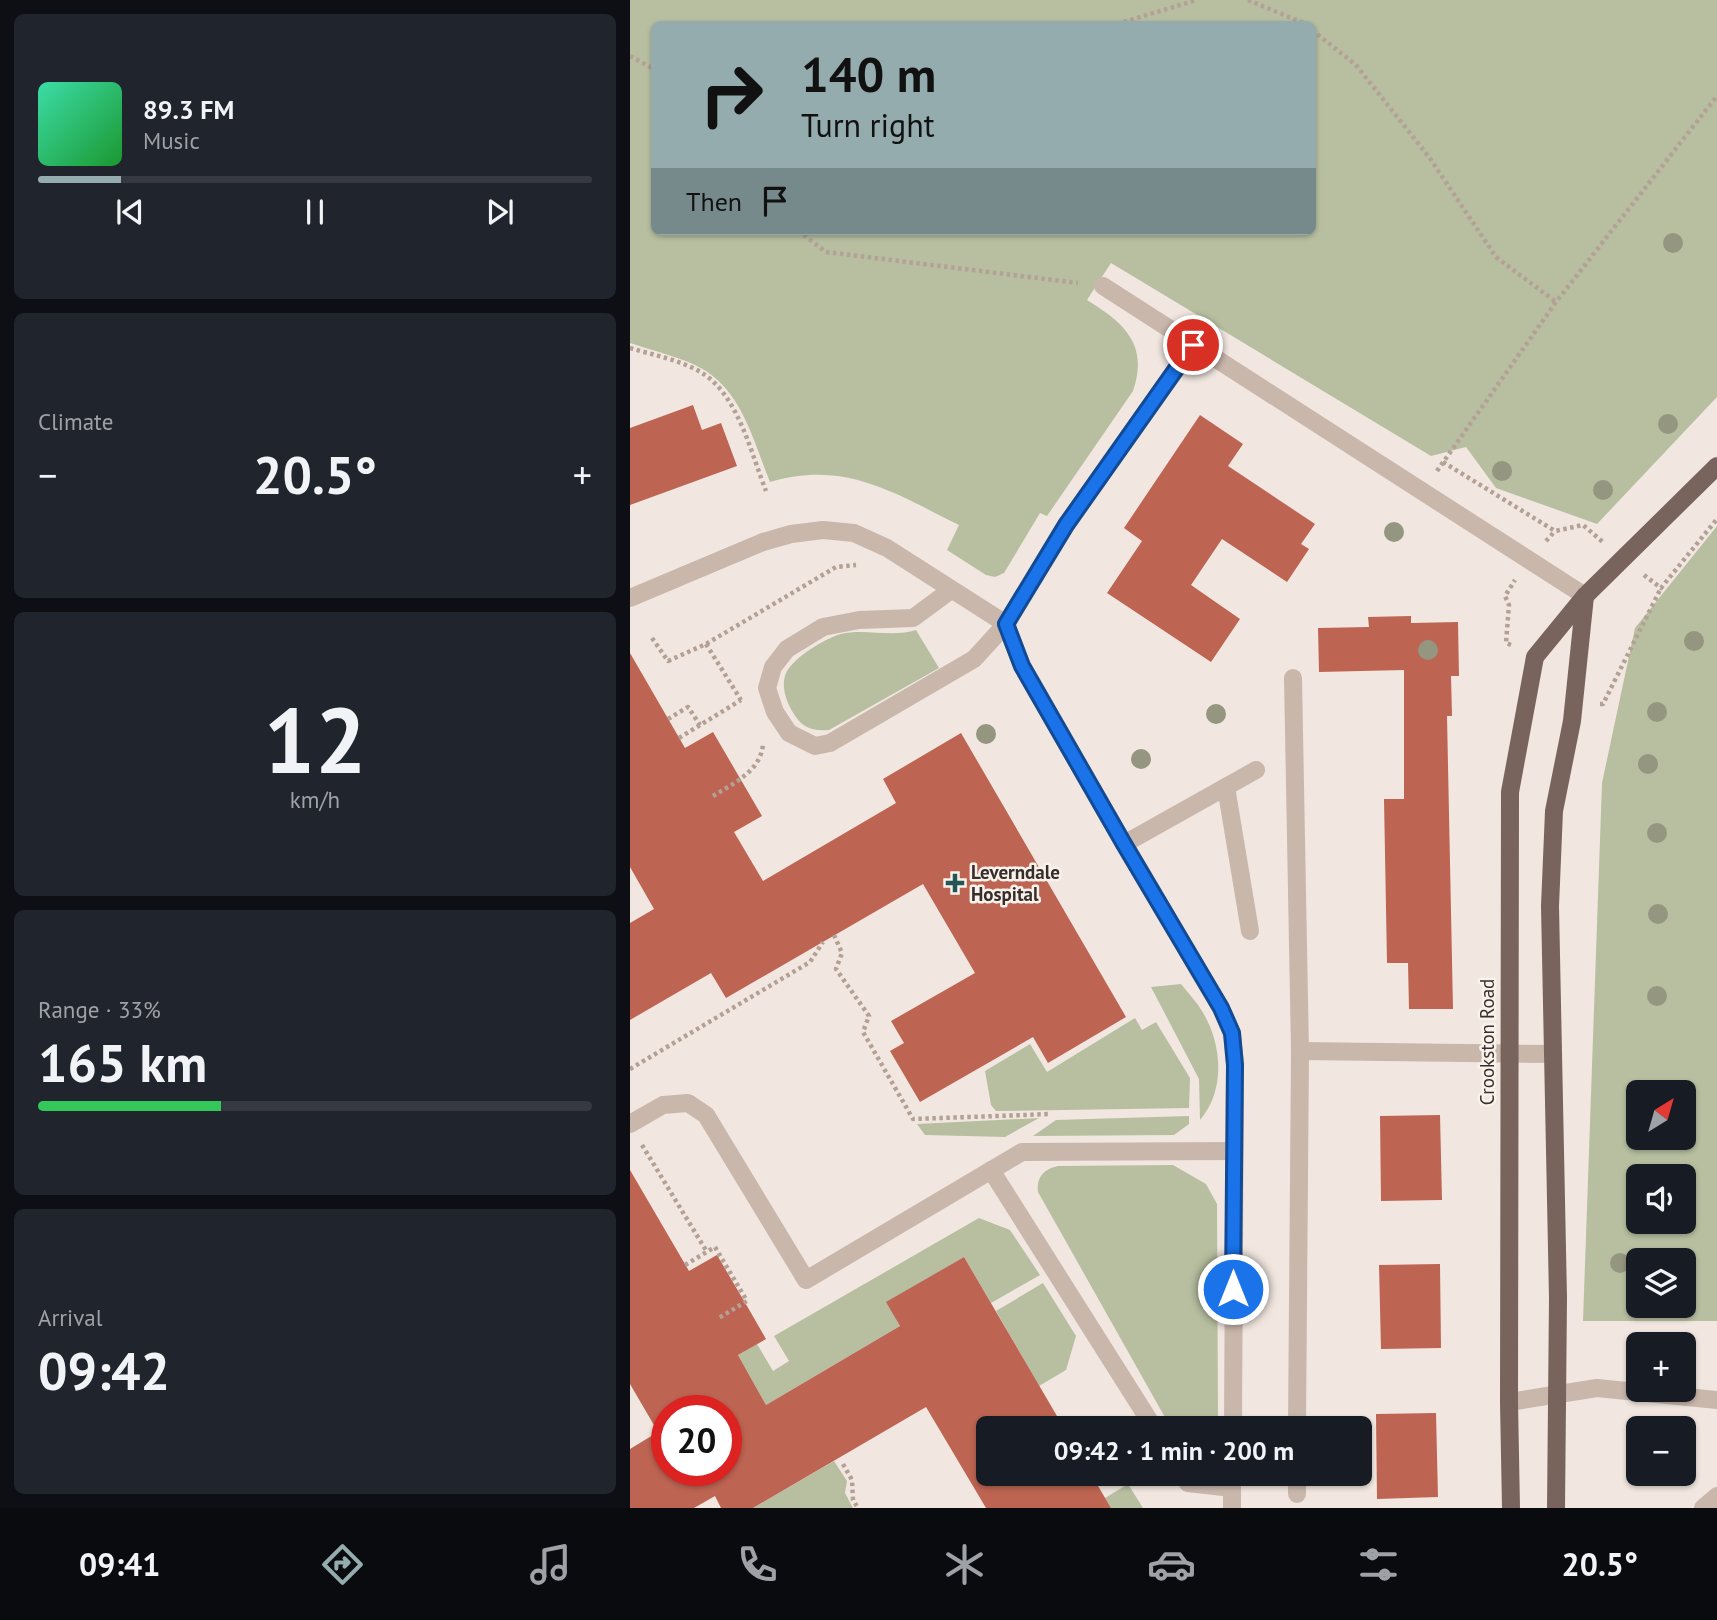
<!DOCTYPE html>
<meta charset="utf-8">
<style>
body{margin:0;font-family:"PT Sans",sans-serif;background:#20242c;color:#f1f3f6;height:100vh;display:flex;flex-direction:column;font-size:26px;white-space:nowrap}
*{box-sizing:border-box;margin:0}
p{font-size:23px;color:#9ea1a6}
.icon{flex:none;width:38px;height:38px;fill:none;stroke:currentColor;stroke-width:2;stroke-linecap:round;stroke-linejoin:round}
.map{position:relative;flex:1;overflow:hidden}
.panel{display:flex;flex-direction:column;gap:14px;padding:14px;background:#0d0f14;width:630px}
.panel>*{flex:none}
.banner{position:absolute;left:21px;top:21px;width:665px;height:214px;border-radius:10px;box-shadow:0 2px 5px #0004;background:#94acae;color:#111;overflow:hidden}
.needle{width:46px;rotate:37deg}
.controls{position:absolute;left:996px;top:1080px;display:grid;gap:14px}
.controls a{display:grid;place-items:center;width:70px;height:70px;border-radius:10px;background:#171b24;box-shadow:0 2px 5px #0004;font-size:35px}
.speed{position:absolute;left:21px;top:1395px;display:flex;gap:14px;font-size:35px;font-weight:700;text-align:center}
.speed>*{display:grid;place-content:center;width:91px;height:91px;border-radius:50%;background:#171b24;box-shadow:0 2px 5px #0004;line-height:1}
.speed .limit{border:10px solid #d22;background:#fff;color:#111}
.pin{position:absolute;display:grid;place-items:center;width:60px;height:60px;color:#fff;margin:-30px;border:4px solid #fff;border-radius:50%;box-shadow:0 2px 7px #0007}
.me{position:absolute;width:77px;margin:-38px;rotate:0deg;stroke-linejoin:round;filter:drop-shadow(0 0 5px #0008)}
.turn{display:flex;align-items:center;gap:24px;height:147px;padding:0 35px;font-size:32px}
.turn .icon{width:91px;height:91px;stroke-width:2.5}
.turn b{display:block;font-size:49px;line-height:60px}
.then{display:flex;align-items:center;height:66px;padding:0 35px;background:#0003;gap:14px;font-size:26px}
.big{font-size:52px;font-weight:600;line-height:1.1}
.panel .tile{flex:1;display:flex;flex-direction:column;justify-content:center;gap:10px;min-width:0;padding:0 24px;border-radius:10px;background:#20242c}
.panel .dial{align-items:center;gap:0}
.dial b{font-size:91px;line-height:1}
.song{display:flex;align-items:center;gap:21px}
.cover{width:84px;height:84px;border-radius:10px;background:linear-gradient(135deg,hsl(160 70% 55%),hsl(130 70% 35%))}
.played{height:7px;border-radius:4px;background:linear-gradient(90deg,#94acae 15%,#363941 15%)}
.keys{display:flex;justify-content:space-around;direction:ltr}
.heat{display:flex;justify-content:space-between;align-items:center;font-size:38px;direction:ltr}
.charge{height:10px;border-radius:5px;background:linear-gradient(90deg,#34c759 33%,#363941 0)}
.trip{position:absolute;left:346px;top:1416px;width:396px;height:70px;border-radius:10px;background:#171b24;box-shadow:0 2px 5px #0004;font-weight:600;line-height:70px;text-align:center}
.tab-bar{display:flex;height:112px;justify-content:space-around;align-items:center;background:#090b0e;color:#9ea1a6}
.tab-bar .icon{width:49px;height:49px}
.tab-bar .active{color:#94acae}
.tab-bar b{font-size:32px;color:#f1f3f6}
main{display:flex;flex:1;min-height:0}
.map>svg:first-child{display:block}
.green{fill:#b7bfa0;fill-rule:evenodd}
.building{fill:#bd6452;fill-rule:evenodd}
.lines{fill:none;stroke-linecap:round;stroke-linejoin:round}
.path{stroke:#b4a196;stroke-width:4.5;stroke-dasharray:3.5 3.5;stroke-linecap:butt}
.service{stroke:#c9b7ac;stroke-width:18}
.minor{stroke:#c9b7ac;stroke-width:18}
.primary{stroke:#78645d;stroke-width:18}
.tree{fill:#95967f}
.route-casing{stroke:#114b97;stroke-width:18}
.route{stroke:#1a73e8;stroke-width:12}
.poi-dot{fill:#235655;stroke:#f9f2ec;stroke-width:2.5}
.labels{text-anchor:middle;stroke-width:5;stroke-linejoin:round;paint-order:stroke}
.poi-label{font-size:19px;font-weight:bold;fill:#372d2a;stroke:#f9f2ec;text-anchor:start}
.street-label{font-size:19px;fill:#372d2a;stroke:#f9f2ec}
</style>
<main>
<section class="panel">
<div class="tile">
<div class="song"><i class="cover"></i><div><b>89.3 FM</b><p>Music</p></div></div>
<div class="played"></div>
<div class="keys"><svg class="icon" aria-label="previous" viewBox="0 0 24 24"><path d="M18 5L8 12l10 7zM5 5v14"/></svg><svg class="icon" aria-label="pause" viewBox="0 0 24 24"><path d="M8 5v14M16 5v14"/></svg><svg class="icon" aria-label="next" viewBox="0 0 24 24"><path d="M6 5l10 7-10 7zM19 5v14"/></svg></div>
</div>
<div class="tile"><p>Climate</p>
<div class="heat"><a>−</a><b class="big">20.5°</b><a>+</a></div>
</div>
<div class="tile dial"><b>12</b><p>km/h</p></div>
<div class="tile"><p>Range · 33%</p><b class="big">165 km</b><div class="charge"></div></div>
<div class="tile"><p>Arrival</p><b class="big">09:42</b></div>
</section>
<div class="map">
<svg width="1087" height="1508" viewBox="0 0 1087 1508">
<rect width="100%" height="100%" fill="#f1e7e0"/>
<g class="green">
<path d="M0 0H1087V397L967 524 866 488 836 447 801 456 481 263 457 300C494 323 519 344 503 391L417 516 410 513 374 573 365 577 356 575 317 550 329 525C264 493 215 460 140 482 124 443 113 395 76 371 58 359 21 350 0 343ZM24 24H682V231H24Z"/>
<path d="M1087 526V1321H953L972 783 1005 628ZM1008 1092H1054V1138H1008ZM1008 1176H1054V1222H1008ZM1008 1260H1054V1306H1008Z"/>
<path d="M286 630 309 668 199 730C185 731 174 729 166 717 158 706 151 689 155 676 160 659 194 639 211 634 235 628 263 638 286 630Z"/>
<path d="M551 984C558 993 566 1001 572 1011 592 1043 596 1090 570 1120L569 1079 521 987Z"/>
<path d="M505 1018 512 1030 526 1022 560 1078 559 1108 366 1111 361 1105 355 1071 400 1044 417 1072Z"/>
<path d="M559 1116V1124L544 1135 403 1136 426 1120Z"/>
<path d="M409 1118 375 1137 295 1135 287 1124Z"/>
<path d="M543 1165 576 1184 587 1204 588 1428H541L408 1192C406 1177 414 1169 428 1166Z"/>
<path d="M349 1218 380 1230 410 1275 361 1303 334 1257 257 1302 270 1326 136 1405 108 1355 127 1344 143 1371 159 1361 144 1336Z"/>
<path d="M413 1283 446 1336 436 1370 409 1386 366 1311Z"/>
<path d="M204 1461 217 1481 215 1493 223 1508H123Z"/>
<path d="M498 1484 513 1508H481L475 1498Z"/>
</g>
<g class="building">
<path d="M63 405 72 430 91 423 107 466 0 505V428Z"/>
<path d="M570 415 613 444 598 466 685 524 671 544 679 549 657 582 592 539 561 585 610 619 581 662 477 593 512 541 494 528Z"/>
<path d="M781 616V623L828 622 829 676H821L822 716H817L823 1009H779L778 963H757L754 799H774V670L689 672 688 628 739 627 738 617Z"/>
<path d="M0 653 55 748 83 732 132 816 104 832 133 881 266 803 253 779 331 733 496 1017 418 1063 403 1037 290 1102 260 1051 274 1043 261 1021 345 973 293 884 96 998 81 973 0 1020V923L24 909 0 867Z"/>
<path d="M810 1115 812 1200 751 1201 750 1116Z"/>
<path d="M0 1170 59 1271 87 1255 117 1306 136 1339 108 1355 136 1405 270 1326 256 1302 334 1257 434 1428H359V1474H461L481 1508H356L296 1407 123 1508H91L85 1496 64 1508H0V1449L28 1432 0 1384ZM37 1410H96V1470H37Z"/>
<path d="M810 1264 811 1348 751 1349 749 1265Z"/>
<path d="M806 1413 808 1497 747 1499 746 1414Z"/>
</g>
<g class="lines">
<g class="path">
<path d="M618 0 676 24"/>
<path d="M487 24 567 0"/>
<path d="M682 30 726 65 799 157 866 257 926 302"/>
<path d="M0 56 24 69"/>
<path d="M168 231 196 252 448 283"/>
<path d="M0 348C23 355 51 360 72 373 108 395 121 453 136 491"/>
<path d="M813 462 925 531 953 525 974 543"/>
<path d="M807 471 926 302 1087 96"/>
<path d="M916 541 925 531"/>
<path d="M1014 575 1031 588 1087 519"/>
<path d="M22 638 38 661 76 644 206 567 226 565"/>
<path d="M76 644 111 700"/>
<path d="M881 645 876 643 879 605 875 596 885 580"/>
<path d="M970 704H973L1031 588"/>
<path d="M38 719 58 707 70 725"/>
<path d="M49 738 111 700"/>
<path d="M83 796C104 783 131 771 133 744"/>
<path d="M204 935 212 953 206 969 239 1016 233 1032 283 1119 421 1114"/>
<path d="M0 1069 180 962 193 942"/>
<path d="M12 1145 77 1252"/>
<path d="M55 1265 85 1247 117 1301 87 1319"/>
<path d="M213 1464 222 1480 223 1500 228 1508"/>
</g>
<g class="service">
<path d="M321 590 283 618 229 620 193 627 157 649 143 667 137 688 145 712 159 733 185 746 200 743 344 659 376 624 436 525 563 345"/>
<path d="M0 598 133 542 161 534 193 530 224 533 257 548 376 624 392 666 494 844 591 1008 602 1033 605 1065 603 1428"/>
<path d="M663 678 670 1051 667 1428"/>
<path d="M596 787 620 931"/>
<path d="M494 844 626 770"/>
<path d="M670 1051 922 1054"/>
<path d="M0 1124 33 1105 58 1103 76 1115 176 1280 392 1152 603 1151"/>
<path d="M361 1170 524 1428"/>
<path d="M879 1402 967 1388 1087 1400"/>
<path d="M552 1474 558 1483 602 1488"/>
<path d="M667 1494V1474"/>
<path d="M602 1508V1474"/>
<path d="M1073 1508 1087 1496"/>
</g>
<path class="minor" d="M473 286 955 596"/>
<g class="primary">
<path d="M881 1508 879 1402 880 792 905 657 955 596 1087 466"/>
<path d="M926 1508 928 1298 920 906 924 811 942 721 955 596"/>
</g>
</g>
<g class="tree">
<circle cx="1043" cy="243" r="10"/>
<circle cx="1038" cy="424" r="10"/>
<circle cx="872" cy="471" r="10"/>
<circle cx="973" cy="490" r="10"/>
<circle cx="764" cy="532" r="10"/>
<circle cx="1064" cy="641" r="10"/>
<circle cx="798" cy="650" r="10"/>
<circle cx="1027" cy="712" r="10"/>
<circle cx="586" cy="714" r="10"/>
<circle cx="356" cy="734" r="10"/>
<circle cx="511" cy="759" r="10"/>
<circle cx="1018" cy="764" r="10"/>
<circle cx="1027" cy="833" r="10"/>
<circle cx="1028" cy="914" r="10"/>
<circle cx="1027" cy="996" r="10"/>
<circle cx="990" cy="1263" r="10"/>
</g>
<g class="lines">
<g class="route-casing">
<path id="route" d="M563 345 436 525 376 624 392 666 494 844 591 1008 602 1033 605 1065 603 1289"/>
</g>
<use href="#route" class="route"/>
</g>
<path class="poi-dot" d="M321.5 872.5h7v7h7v7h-7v7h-7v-7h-7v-7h7z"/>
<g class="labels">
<g class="poi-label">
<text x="341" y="879">Leverndale<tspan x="341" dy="22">Hospital</tspan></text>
</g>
<g class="street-label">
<text transform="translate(857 1042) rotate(-90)" y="7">Crookston Road</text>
</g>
</g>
</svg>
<div class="controls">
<a><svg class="needle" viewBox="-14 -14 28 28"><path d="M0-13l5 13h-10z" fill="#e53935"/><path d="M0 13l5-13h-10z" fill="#9ea1a6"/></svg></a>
<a><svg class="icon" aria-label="sound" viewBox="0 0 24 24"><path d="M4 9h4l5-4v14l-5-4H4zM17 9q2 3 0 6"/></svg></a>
<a><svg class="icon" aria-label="layers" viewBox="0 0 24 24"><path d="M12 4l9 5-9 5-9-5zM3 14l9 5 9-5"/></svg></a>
<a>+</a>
<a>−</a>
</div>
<div class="speed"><div class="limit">20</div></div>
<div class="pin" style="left:563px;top:345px;background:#d93025"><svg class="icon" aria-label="arrive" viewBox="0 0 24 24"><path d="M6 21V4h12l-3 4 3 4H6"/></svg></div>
<svg class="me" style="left:603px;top:1289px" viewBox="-20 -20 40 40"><circle r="17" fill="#1a73e8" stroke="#fff" stroke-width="3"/><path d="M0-11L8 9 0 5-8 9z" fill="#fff"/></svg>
<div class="trip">09:42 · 1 min · 200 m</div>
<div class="banner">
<div class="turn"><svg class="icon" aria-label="right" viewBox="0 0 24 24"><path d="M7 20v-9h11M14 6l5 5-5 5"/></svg><div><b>140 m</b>Turn right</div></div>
<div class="then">Then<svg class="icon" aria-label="arrive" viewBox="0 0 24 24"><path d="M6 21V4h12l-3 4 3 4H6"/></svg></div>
</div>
</div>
</main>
<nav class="tab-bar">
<b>09:41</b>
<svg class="icon active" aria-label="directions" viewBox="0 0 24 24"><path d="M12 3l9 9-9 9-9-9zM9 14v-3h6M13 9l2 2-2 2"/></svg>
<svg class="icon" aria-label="music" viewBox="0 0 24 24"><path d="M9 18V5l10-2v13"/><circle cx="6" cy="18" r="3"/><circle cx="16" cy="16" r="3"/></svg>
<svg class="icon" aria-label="phone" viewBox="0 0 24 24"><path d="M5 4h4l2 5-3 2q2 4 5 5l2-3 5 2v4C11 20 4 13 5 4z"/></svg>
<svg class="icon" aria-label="climate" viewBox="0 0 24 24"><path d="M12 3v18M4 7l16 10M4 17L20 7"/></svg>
<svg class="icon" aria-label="car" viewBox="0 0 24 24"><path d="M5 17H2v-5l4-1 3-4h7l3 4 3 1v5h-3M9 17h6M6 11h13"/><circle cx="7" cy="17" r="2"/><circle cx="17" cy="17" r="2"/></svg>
<svg class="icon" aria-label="filters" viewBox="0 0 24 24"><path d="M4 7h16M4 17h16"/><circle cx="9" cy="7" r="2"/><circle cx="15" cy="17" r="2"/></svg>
<b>20.5°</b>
</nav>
